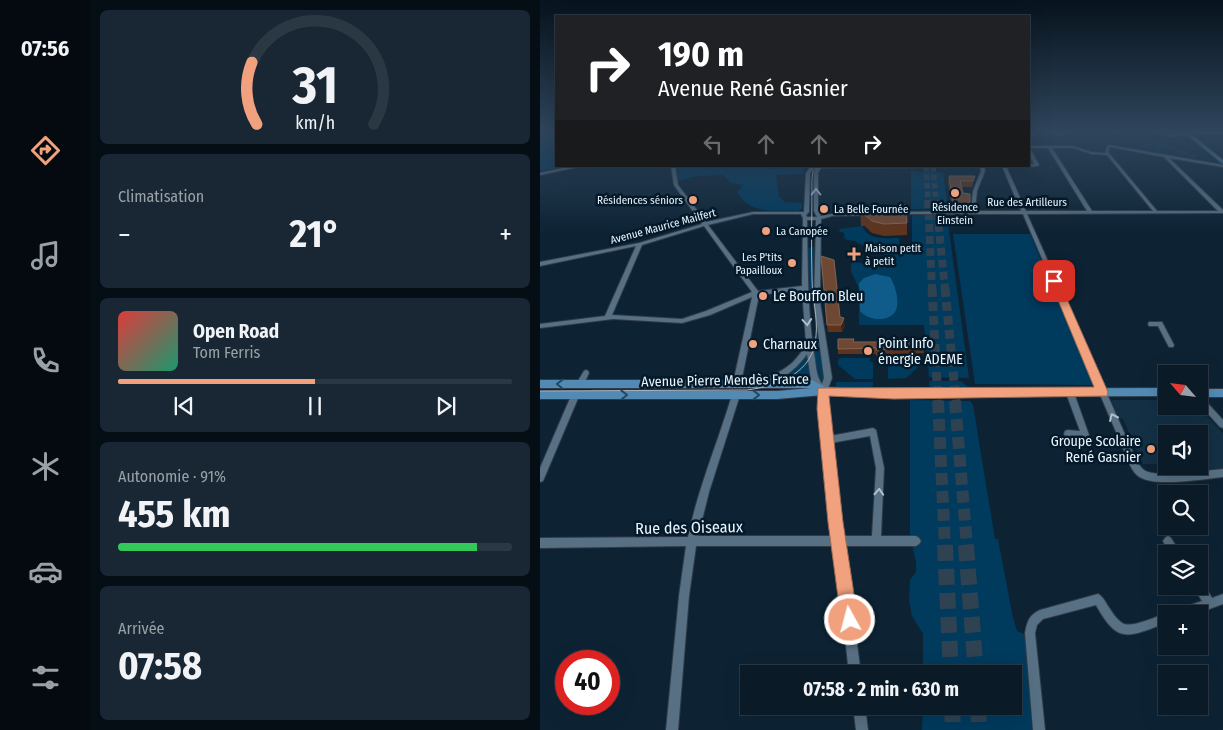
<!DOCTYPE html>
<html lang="fr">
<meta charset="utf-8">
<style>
body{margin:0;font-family:"Fira Sans Condensed",sans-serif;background:#182733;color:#f1f3f6;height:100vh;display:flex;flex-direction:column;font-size:19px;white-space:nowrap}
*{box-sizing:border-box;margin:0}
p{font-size:16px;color:#99a1a7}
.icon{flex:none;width:28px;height:28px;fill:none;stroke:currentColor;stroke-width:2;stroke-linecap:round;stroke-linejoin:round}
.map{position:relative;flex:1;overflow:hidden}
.drawer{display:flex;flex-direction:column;gap:10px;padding:10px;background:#060e15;width:450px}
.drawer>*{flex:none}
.hud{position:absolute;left:15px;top:15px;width:475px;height:152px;border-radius:0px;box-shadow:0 5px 20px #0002,0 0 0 1px #2a3844;background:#202124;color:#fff;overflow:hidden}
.needle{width:32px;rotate:298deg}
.buttons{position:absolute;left:618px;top:365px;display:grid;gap:10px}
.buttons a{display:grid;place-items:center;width:50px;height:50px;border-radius:0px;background:#0a1a27;box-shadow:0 5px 20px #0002,0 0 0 1px #2a3844;font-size:25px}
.speed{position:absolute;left:15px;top:650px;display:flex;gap:10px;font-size:25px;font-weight:700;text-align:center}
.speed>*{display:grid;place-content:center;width:65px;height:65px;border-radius:50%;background:#0a1a27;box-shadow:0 5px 20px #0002,0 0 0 1px #2a3844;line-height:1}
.speed .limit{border:8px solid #d22;background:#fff;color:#111}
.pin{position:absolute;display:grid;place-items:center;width:42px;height:42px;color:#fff;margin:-21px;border-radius:10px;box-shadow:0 2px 8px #0006}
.me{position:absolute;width:55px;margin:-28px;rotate:353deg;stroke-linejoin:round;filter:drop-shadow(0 0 4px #0008)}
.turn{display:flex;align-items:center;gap:18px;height:105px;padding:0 20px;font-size:22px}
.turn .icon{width:65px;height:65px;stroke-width:2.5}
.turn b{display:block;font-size:35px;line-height:42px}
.lanes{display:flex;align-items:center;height:48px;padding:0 20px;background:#0003;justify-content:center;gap:25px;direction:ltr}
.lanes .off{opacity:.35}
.big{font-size:38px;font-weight:700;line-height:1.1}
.drawer .widget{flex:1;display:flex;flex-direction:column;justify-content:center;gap:8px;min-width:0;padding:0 18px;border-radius:8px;background:#182733}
.drawer .dial{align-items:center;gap:0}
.dial svg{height:130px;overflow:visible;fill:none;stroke:#2a3844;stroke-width:7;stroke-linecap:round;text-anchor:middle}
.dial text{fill:#f1f3f6;stroke:none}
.song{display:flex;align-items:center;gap:15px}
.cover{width:60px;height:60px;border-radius:8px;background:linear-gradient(135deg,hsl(0 70% 55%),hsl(160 70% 35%))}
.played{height:5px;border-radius:2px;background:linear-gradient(90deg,#f1a17d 50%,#2a3844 50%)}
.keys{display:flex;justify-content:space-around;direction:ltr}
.heat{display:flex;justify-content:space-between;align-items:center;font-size:28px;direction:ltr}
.charge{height:8px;border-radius:4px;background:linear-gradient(90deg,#34c759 91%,#2a3844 0)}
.trip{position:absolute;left:200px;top:665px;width:282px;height:50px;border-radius:0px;background:#0a1a27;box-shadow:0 5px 20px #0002,0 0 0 1px #2a3844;font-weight:700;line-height:50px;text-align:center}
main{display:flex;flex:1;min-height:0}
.dock{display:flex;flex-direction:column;width:90px;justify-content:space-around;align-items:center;background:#040a10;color:#99a1a7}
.dock .icon{width:35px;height:35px}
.dock .on{color:#f1a17d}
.dock b{font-size:22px;color:#f1f3f6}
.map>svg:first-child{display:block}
.built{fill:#133045}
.green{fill:#003a5c}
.water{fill:#0f5b89}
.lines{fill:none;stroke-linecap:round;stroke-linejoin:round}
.highway-tunnel-far4{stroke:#2e4252;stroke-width:5.5;stroke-dasharray:5.5 3;stroke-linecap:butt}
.highway-tunnel-far3{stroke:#2e4252;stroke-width:8;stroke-dasharray:8 4;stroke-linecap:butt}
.highway-tunnel-far2{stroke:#2e4252;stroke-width:9;stroke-dasharray:9 5;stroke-linecap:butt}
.highway-tunnel-far1{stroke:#2e4252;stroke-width:12;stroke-dasharray:12 6;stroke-linecap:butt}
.highway-tunnel{stroke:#2e4252;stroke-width:16;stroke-dasharray:16 8;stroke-linecap:butt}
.minor-casing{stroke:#2f3b48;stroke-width:2}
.major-casing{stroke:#2f3b48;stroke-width:2}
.minor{fill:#577083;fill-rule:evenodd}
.major{fill:#538ab4;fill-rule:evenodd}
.tram{stroke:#a6b4c0;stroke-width:1}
.wall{fill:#60341c}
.shaded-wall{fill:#39241b}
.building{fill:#6f4834;stroke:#826354}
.oneway{stroke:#afc0cd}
.oneway2{stroke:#244761}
.route{fill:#f1a17d;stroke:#9d6951}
.poi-dot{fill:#f1a17d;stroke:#041a2a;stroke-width:2}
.labels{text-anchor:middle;stroke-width:5;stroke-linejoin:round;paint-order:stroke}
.far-poi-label{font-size:11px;fill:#eaf5fe;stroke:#041a2a;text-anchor:start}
.far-street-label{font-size:11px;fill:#eaf5fe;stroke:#041a2a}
.poi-label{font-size:14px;fill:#eaf5fe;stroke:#041a2a;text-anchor:start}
.street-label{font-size:14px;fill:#eaf5fe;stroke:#041a2a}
.near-street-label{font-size:16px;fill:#eaf5fe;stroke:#041a2a}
</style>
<main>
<nav class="dock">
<b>07:56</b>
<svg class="icon on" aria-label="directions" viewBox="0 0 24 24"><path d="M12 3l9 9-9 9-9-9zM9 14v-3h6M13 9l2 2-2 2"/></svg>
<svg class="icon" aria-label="music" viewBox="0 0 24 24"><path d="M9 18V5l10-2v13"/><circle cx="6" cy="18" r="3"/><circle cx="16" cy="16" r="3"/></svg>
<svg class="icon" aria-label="phone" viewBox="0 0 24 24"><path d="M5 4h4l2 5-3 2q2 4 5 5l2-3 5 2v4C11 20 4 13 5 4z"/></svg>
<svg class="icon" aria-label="climate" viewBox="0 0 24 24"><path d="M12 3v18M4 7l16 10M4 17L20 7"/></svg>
<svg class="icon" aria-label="car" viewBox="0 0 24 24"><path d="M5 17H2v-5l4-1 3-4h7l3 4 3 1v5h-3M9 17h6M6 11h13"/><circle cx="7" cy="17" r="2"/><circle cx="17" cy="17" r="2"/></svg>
<svg class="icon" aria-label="filters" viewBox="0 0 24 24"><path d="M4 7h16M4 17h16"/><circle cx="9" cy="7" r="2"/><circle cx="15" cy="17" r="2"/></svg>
</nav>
<section class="drawer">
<div class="widget dial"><svg viewBox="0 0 100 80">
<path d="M14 69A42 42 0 1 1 86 69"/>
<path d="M14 69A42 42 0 0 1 11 31" stroke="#f1a17d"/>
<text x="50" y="56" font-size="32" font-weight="700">31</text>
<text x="50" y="72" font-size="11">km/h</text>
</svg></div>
<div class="widget"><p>Climatisation</p>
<div class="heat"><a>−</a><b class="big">21°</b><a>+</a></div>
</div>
<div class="widget">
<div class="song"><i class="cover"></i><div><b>Open Road</b><p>Tom Ferris</p></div></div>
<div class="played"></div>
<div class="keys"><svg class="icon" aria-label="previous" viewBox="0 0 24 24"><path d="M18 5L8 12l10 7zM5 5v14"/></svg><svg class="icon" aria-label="pause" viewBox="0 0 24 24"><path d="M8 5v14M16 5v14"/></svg><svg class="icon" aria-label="next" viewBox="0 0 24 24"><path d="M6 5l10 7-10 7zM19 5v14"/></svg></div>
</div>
<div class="widget"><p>Autonomie · 91%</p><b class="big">455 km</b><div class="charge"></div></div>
<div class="widget"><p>Arrivée</p><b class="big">07:58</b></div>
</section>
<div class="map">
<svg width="683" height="730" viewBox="0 0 683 730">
<rect width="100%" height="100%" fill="#0d2334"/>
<path class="built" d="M571 400H626V406H657L683 433V468L634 471 631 466H659V434H626V464H603L583 419 579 418Z"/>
<g class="green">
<path d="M0 131H16V166H27L0 171Z"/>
<path d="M606 137 617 138V142L657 156 654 158 649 156 648 153 646 155 625 147 618 151 619 154 615 153V146L608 145 607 148 602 147 603 142 618 145 606 140Z"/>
<path d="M135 166H229L230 169 265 166 263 174 236 175 239 197 245 202 262 203V209L257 211C235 210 210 215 197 192L203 185 191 183 183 175 158 176 136 181Z"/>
<path d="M371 170 377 172H403L408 209H371Z"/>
<path d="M372 215H407L429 378 389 377 384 325H319V289L311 271V264L314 261 337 268 346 255 333 250 329 254 326 253 328 249 315 241 307 240 303 237 305 236 303 232H300L299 229 322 226C328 241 347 238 359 238V250H372Z"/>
<path d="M413 234H490L554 385 435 384Z"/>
<path d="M274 247 275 297 267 298 268 248Z"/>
<path d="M279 336 285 378 281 381 274 359 271 337Z"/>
<path d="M268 351 270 381H232Z"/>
<path d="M300 358H330V362H333V379H315L298 365V360Z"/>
<path d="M351 358 382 359 384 362 366 378 348 379V362L352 361Z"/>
<path d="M389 381H421L430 389H390Z"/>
<path d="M296 382H333V386L330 388H299L296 387Z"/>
<path d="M54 386H183L180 393H50Z"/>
<path d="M370 400 430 401 433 405 455 539H458L473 618 477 631 486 635 492 730H382L383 706H474V674H383V634L372 616 369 600 370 580 376 572V563L370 536Z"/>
</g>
<path class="water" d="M335 274 350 277C355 284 361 304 355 312 347 323 327 320 320 311L319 283 324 278Z"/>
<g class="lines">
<g class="highway-tunnel-far4">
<path d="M386 166 388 201"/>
<path d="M393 166 396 201"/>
</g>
<g class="highway-tunnel-far3">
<path d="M388 200 392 289"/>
<path d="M396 200 405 289"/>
</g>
<g class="highway-tunnel-far2">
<path d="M392 288 398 402"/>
<path d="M405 288 416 402"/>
</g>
<g class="highway-tunnel-far1">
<path d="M398 401 405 546"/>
<path d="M415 401 427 546"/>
</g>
<g class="highway-tunnel">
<path d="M405 545 411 674"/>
<path d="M426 545 436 674"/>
<path d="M412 706 413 730"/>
<path d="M438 706 439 730"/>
</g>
<g class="minor-casing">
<g id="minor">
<path d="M494 131H497L489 139V136Z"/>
<path d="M504 131C509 131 515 134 519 134 523 134 526 131 530 131L520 136Z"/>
<path d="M557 131H579L578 132Z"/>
<path d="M609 131H617L634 135 649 132H683V134H649L634 137Z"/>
<path d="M569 145 683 165V167L629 158 683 210V213L487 214 595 457C597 462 600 467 604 470 616 479 667 470 683 469V477C663 479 614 488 598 476 593 472 590 466 588 460L483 214H358L356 213 358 212 431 211 433 191 441 171 440 167 281 168 278 173V211L281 216 292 214 330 213 332 214 330 215 292 216 281 219 280 302 292 378 287 391V409L290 436 333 428 336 430 344 468 341 536H376L379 538 381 541 379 544 376 546H304L321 674H309L295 546H156L149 596 138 730H126L139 596 146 546 0 548V538L148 537C158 488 178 442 192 395L193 393 196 392 199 393 200 395 169 492 158 536H294L282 440 279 409V391L271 380 267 354C258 368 237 386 218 384L217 382 218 380C241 373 256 365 266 343L262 290 219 295 201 383 200 385H194L193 383 212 297 170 315 142 323 73 319 0 328V324L65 316 96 246 0 266V262L99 243 162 224 134 185 131 166H135L138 185 166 222 213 212H264L266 173 271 166H444L445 171 437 191 435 211H481L462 166H466L486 211H547L508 148H489V146H534L551 152 565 153 567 146ZM570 147 624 157 678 211H617L568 152ZM512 148H534L551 154 567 155 613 211H552ZM274 168H277L274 173V211L277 217H267L266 215 269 212 270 173ZM213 214H261L263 218 262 286 218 291 168 225ZM267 220H276L274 302 284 378 282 384C277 377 276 368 275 359 267 313 268 266 267 220ZM164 226 212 292 166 311 142 319 72 315 102 245ZM330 436 336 468 332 536H303L291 443Z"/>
<path d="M489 149 491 150 499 165 498 166 486 167 484 166H489V165L494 164 489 153Z"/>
<path d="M33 166H43L0 175V173Z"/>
<path d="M609 322H622L634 345 633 347H629L618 326H609L608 324Z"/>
<path d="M46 370 48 371 49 373 43 386H37L36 384 44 371Z"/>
<path d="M530 390 533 391 534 393 549 435 548 438C542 440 531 439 525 437L524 434 525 431 528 430 540 431 526 393 527 391Z"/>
<path d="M35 393 38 394 39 396 3 481 0 482V468L31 396 32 394Z"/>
<path d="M659 396 662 397 683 420V428L680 427 659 404Z"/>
<path d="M628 536 631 538 641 554H630L623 541 625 538Z"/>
<path d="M659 581 662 582 672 598 683 594V604L656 614H635L636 610 662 601 653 586H659Z"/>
<path d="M558 594C564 597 566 604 570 609 573 614 578 621 584 624 594 627 616 617 626 613L628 614H626V623C588 637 578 645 556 605L503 619 497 625 495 633 505 730H493L485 633C487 622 489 615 500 610Z"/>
<path d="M313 706H325L328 730H316Z"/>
</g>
</g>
<g class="major-casing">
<g id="major">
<path d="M642 131H647L683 160V164Z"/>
<path d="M0 380H272L285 387 323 389 626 388V396L323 397 283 395 237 399H0V391H237L271 388H0Z"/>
<rect x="659" y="389" width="24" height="8"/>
</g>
</g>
<use href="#minor" class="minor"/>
<use href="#major" class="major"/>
<g class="tram">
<path d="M489 135 492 131"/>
<path d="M0 391 207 390C238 386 274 373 276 336 278 317 272 298 272 279 271 246 272 212 272 179L273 171 279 166"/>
</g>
</g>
<g class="wall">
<path d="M409 176H435L432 187H421L423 193 430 203 429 209H412L408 182Z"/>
<path d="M320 206 367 223V235L344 236 332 233 325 226H321Z"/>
<path d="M300 317 305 326 302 332H288L287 325Z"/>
<path d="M314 342 384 348V353L336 356V354H298V349Z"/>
</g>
<path class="shaded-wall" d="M304 318 305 326 302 332 301 325Z"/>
<g class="building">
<path d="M409 176H435L433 181H420L423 193 430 194V203H413Z"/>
<path d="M366 205 367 223 344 224 332 221 324 214H321L320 206Z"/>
<path d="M281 256 294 260 300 317 304 318 301 325H287Z"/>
<path d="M298 339H314L313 342H368V339H383L384 348 336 350V348L298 349Z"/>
</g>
<defs><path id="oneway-chevron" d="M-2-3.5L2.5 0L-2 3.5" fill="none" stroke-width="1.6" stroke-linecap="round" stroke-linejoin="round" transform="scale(1.25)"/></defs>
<g class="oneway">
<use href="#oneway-chevron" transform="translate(276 192) rotate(-90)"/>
<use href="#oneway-chevron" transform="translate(267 322) rotate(85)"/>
<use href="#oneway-chevron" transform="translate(573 417) rotate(-114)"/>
<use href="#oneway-chevron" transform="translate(339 492) rotate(-87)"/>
</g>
<g class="oneway2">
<use href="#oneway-chevron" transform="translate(20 384) rotate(-179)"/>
<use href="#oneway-chevron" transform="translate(84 395)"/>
<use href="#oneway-chevron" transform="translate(216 395)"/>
</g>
<linearGradient id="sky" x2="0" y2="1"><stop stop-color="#07131d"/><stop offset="0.56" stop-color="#2f455c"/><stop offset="1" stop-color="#2f455c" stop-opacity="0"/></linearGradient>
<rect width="683" height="234" fill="url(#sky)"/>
<path class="route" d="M514 278 519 281 568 392 567 396 354 399 289 396 303 522 318 620 316 627 310 629 303 627 301 620 288 522 277 409 278 388 554 387 510 281Z"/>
<g class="poi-dot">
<circle cx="415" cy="193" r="5"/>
<circle cx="153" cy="200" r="5"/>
<circle cx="284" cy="209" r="5"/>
<circle cx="226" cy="231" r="5"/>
<path d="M311.5 246.5h5v5h5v5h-5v5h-5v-5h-5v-5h5z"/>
<circle cx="252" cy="263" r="5"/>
<circle cx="223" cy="296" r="5"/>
<circle cx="213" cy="344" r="5"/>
<circle cx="328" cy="351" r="5"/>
<circle cx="611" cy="449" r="5"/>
</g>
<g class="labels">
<g class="far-poi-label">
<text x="143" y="204" text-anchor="end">Résidences séniors</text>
<text x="415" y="211" text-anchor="middle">Résidence<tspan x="415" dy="13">Einstein</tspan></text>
<text x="294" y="213">La Belle Fournée</text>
<text x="236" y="235">La Canopée</text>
<text x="325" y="252">Maison petit<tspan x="325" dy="13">à petit</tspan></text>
<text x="242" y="261" text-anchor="end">Les P'tits<tspan x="242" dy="13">Papailloux</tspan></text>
</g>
<g class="far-street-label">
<text x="487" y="206">Rue des Artilleurs</text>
<text transform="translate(123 226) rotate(-15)" y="4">Avenue Maurice Mailfert</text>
</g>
<g class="poi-label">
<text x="233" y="301">Le Bouffon Bleu</text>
<text x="338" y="348">Point Info<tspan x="338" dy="16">énergie ADEME</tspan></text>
<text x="223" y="349">Charnaux</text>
<text x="601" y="446" text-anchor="end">Groupe Scolaire<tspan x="601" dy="16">René Gasnier</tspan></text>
</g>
<g class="street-label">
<text transform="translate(185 380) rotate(-1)" y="5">Avenue Pierre Mendès France</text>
</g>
<g class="near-street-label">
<text transform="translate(149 527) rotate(-1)" y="6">Rue des Oiseaux</text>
</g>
</g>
</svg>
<div class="buttons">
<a><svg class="needle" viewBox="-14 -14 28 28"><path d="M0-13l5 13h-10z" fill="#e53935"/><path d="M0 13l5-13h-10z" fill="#99a1a7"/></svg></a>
<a><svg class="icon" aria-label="sound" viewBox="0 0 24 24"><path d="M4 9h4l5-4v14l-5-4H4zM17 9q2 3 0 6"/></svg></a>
<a><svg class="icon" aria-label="search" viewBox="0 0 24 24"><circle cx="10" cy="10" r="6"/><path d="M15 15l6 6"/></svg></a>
<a><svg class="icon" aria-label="layers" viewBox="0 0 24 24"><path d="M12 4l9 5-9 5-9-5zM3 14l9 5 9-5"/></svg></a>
<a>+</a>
<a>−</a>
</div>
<div class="speed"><div class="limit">40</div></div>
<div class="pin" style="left:514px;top:281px;background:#d93025"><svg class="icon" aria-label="arrive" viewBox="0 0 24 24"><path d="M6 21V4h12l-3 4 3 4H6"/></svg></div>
<svg class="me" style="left:310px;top:620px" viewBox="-20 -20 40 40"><circle r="17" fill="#f1a17d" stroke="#fff" stroke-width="3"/><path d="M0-11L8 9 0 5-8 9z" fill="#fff"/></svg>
<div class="trip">07:58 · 2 min · 630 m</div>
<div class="hud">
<div class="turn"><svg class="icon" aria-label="right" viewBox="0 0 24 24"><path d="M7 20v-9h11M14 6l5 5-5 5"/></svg><div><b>190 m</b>Avenue René Gasnier</div></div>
<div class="lanes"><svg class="icon off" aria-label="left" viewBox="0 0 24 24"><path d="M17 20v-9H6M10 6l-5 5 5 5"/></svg><svg class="icon off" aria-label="ahead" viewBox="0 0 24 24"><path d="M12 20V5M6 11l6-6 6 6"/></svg><svg class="icon off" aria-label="ahead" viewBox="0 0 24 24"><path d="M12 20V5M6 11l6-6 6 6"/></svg><svg class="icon" aria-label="right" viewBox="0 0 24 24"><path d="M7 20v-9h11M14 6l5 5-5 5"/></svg></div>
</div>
</div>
</main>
